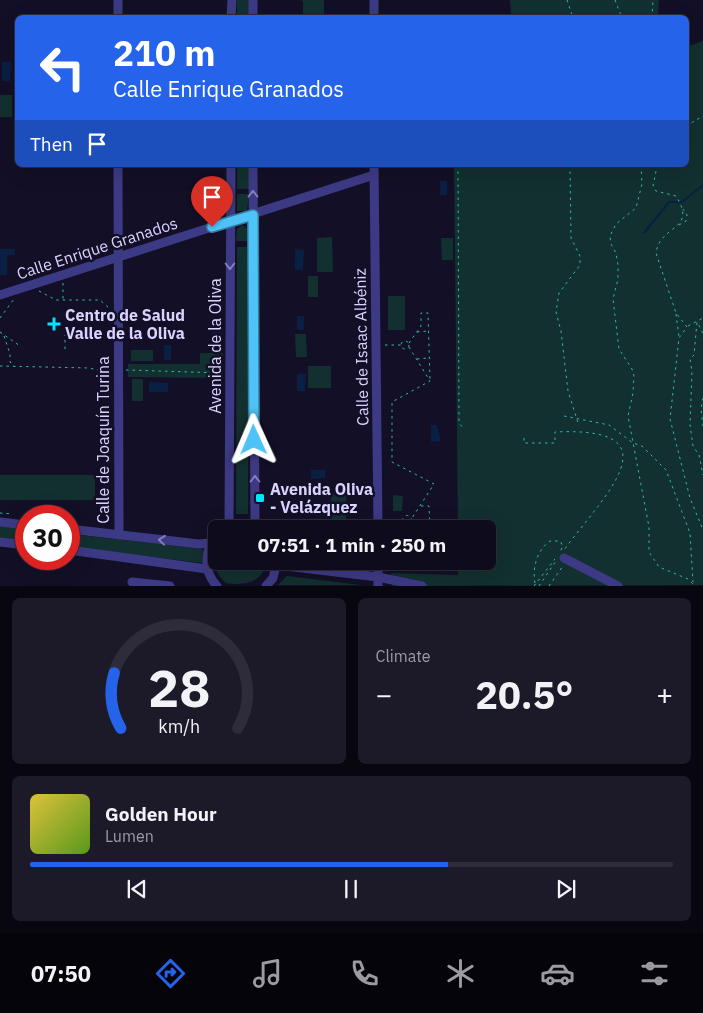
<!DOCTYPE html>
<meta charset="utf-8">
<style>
body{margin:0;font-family:"IBM Plex Sans",sans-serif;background:#1c1929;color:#f1f3f6;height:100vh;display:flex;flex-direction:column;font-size:19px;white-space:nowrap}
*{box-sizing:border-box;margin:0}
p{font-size:16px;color:#9b9ba3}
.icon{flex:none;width:28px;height:28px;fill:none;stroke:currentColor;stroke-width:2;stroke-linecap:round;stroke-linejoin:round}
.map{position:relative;height:586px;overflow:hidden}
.drawer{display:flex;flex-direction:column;gap:12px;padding:12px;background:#08060f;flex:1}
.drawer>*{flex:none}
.hud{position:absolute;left:15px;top:15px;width:674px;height:152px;border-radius:8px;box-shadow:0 5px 20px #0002,0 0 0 1px #2e2b3b;background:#2563eb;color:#fff;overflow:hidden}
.speed{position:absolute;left:15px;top:505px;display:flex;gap:10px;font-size:25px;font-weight:700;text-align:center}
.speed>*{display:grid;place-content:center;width:65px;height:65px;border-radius:50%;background:#0e0b1c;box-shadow:0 5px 20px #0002,0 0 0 1px #2e2b3b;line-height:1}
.speed .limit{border:8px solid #d22;background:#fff;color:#111}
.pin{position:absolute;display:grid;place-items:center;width:42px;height:42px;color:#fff;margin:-51px -21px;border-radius:50% 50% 50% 0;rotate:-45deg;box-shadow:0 0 5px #0007}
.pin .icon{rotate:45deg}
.me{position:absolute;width:55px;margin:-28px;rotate:359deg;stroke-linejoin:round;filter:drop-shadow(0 0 4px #0008)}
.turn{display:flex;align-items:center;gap:18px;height:105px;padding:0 15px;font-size:22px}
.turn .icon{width:65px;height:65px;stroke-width:2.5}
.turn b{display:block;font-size:35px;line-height:42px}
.then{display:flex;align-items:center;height:48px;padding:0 15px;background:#0003;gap:10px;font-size:19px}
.big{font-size:38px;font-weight:700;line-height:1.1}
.drawer .tile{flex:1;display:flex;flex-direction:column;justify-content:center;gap:8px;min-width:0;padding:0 18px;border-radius:8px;background:#1c1929}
.drawer .dial{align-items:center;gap:0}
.dial svg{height:130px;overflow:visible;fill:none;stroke:#2e2b3b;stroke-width:7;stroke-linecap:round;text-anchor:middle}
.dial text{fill:#f1f3f6;stroke:none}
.song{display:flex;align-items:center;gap:15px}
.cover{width:60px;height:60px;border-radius:8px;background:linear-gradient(135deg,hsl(50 70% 55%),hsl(90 70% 35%))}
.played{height:5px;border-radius:2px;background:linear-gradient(90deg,#2563eb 65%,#2e2b3b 65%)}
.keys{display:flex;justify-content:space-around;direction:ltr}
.heat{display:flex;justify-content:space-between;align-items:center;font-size:28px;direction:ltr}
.drawer .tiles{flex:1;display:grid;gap:12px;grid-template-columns:1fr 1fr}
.tile:last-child{grid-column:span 2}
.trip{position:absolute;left:208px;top:520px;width:288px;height:50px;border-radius:8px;background:#0e0b1c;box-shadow:0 5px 20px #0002,0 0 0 1px #2e2b3b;font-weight:700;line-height:50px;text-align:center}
.tabs{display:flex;height:80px;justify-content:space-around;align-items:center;background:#06040b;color:#9b9ba3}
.tabs .icon{width:35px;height:35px}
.tabs .selected{color:#2563eb}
.tabs b{font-size:22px;color:#f1f3f6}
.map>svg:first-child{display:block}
.green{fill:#12302f}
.water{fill:#0a1f44}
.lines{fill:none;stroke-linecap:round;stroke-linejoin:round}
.stream{stroke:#0a1f44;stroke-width:2}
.path{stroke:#2fb8b0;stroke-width:1;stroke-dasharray:2.5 4;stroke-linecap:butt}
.minor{stroke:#3d3a85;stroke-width:9}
.oneway{stroke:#837fbc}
.route-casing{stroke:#337fa1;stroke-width:12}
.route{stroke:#4fc3f7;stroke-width:9}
.poi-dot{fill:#00e5ff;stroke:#130f26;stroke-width:2}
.labels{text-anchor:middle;stroke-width:5;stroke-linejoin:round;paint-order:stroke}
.street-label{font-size:16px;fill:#d9d4ff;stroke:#130f26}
.poi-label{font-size:16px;font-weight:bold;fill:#d9d4ff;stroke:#130f26;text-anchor:start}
</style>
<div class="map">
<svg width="703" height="586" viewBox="0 0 703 586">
<rect width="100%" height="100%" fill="#130f26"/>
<g class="green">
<path d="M237 0H249V17L237 18Z"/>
<path d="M300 0H324V17H303V1Z"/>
<path d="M510 0H659L658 17H511Z"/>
<path d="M703 41V585L392 586 391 573 458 575V561H486V529H458L454 165H686V47Z"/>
<rect x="0" y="95" width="12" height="22"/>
<rect x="237" y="165" width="12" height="24"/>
<path d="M237 194H249L247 211H237Z"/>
<path d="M242 225 248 229V241H236L237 229Z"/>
<path d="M332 237 333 272H317V238Z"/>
<path d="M441 238H453V260H442Z"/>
<path d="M237 247H249L248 514H236Z"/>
<rect x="308" y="276" width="10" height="21"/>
<rect x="388" y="296" width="17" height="34"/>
<path d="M295 334H306L307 357H296Z"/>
<rect x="131" y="350" width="22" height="11"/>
<path d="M200 353H223V378L128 377V364H200Z"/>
<rect x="308" y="366" width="23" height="22"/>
<rect x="132" y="379" width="11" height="22"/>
<rect x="0" y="475" width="95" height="25"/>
<path d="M346 494V525H331V495Z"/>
<path d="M393 495 403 496 402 511H393Z"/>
<path d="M0 526 26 529V542L0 539Z"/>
<path d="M69 534 203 549 202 563 69 547Z"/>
<path d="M216 551V561H266C264 582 245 586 226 583 216 574 212 565 216 551Z"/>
<path d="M287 576 361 585H278Z"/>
</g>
<g class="water">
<path d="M2 62H11L10 81H2Z"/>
<rect x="440" y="181" width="7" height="14"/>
<path d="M0 249H15V255H7V275H0Z"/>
<path d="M295 249 304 250 303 270H295Z"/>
<rect x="297" y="316" width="7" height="14"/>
<path d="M213 319 220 320V339H212Z"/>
<rect x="164" y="345" width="7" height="15"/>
<path d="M297 374H306L305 391H297Z"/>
<path d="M149 382 168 383V392H149Z"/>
<path d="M431 425H437L441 441 431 442Z"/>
<path d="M311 470H325V478L311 479Z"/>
</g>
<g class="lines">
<path class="stream" d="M644 233 669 202H682L703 185"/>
<g class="path">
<path d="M567 0 573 18"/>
<path d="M615 0 622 18"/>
<path d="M652 18 653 0"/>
<path d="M686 126 703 116"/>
<path d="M458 165 459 423 464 429"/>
<path d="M570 165 571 238 580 256V265L559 293 556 312 561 331 568 391 579 426"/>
<path d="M641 165 642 184 636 208 616 224 610 236 611 244 616 253 618 265V279L613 299 619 349 632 369 634 376 633 393 628 416 649 527V552L659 567 688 579 695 586"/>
<path d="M654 165 656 171 653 186 656 191 676 196C698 231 660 224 656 253L676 313 687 327 679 338 670 419 690 498 703 530"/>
<path d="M679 225 686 221 687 215 683 209"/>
<path d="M63 283V302"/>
<path d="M39 291 56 300H100L109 308"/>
<path d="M676 314 679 337"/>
<path d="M0 318 14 299"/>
<path d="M688 326 703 318"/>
<path d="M0 332 20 346"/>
<path d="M417 332 428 331"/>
<path d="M703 333 697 322 694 355 690 359 692 372 690 425 693 446 699 455 703 475"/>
<path d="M4 336 10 354V362L15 367"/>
<circle cx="405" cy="345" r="4"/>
<path d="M409 343 421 326V313H428L430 380"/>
<path d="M385 345H401"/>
<path d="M409 347 430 381 392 402V462L434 484 412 518"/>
<path d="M65 349V335"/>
<path d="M417 359 428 358"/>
<path d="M0 366 89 368 111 373"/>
<path d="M126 370 222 373"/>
<path d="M703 398 701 409 703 426"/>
<path d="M564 416 609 425 633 443 642 446 666 470 690 533 693 582"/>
<path d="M524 438V443H555V432C681 426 600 500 564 550"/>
<path d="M421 506H429L430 529"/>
<path d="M0 513 13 514"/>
<circle cx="407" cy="520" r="4.5"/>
<path d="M386 520H402"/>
<path d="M412 523 417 529"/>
<path d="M535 583C532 568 537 550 550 541H560L563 546 560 552"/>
<path d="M534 586 555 559"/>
<path d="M539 586 556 561"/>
<path d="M549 586 563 566"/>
</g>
<g class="minor">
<path d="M118 0V18"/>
<path d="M253 0V18"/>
<path d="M374 0V18"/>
<path d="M231 18 232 0"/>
<path d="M118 165 119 535"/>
<path d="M253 165 255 527"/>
<path d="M374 165 378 529"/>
<path d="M0 295 374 175"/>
<path d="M0 522 26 525"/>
<path d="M229 527 231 165"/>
<path d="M226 528 242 525 257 529"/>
<path d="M69 529 199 544 210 543"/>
<path d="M216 535C204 551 203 571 217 586"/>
<path d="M0 542 26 545"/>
<path d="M69 550 207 569"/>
<path d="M564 558 618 586"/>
<path d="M378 561V586"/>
<path d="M277 565 378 577 422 586"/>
<path d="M132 582 170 586"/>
<path d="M266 586 273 578 277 561"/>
</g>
</g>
<defs><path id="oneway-chevron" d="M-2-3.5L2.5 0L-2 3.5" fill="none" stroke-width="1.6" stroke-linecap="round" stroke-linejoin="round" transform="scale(1.25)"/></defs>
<g class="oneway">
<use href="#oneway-chevron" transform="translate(253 194) rotate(-90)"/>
<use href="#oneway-chevron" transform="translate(230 266) rotate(90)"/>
<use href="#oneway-chevron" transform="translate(255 479) rotate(-90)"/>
<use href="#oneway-chevron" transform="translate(162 540) rotate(-174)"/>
</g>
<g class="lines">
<g class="route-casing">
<path id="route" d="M212 227 253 215 254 440"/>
</g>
<use href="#route" class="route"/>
</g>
<g class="poi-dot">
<path d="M51.5 316.5h5v5h5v5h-5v5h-5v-5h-5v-5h5z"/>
<rect x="255" y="493" width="10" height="10" rx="2.5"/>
</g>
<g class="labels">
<g class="street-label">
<text transform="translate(97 248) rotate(-18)" y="6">Calle Enrique Granados</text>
<text transform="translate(215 346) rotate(-90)" y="6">Avenida de la Oliva</text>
<text transform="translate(361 347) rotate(-91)" y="6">Calle de Isaac Albéniz</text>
<text transform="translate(103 440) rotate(-90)" y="6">Calle de Joaquín Turina</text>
</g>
<g class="poi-label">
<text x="65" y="321">Centro de Salud<tspan x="65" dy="18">Valle de la Oliva</tspan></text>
<text x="270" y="495">Avenida Oliva<tspan x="270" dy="18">- Velázquez</tspan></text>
</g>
</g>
</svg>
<div class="speed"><div class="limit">30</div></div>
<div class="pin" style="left:212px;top:227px;background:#d93025"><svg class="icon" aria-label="arrive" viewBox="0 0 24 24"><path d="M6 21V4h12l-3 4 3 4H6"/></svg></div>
<svg class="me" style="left:254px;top:440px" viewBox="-20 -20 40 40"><path d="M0-17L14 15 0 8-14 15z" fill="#4fc3f7" stroke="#fff" stroke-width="4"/></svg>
<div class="trip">07:51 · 1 min · 250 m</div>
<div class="hud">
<div class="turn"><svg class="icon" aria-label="left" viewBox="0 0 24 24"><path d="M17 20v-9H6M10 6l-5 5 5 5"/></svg><div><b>210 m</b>Calle Enrique Granados</div></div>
<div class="then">Then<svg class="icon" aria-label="arrive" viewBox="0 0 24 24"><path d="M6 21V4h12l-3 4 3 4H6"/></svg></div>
</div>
</div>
<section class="drawer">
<div class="tiles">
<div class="tile dial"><svg viewBox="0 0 100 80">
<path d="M14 69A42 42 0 1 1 86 69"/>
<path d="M14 69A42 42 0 0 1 10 35" stroke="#2563eb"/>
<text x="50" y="56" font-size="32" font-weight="700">28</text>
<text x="50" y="72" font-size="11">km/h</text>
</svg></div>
<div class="tile"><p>Climate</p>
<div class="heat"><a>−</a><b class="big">20.5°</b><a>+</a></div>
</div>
<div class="tile">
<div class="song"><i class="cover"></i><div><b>Golden Hour</b><p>Lumen</p></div></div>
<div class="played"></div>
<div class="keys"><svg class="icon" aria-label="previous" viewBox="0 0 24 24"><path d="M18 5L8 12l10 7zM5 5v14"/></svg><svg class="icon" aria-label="pause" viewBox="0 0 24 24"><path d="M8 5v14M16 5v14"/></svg><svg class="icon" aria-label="next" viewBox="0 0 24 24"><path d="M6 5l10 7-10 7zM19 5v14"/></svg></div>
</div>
</div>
</section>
<nav class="tabs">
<b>07:50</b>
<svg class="icon selected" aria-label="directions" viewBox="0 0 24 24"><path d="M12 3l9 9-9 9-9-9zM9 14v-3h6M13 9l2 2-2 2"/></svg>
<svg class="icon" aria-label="music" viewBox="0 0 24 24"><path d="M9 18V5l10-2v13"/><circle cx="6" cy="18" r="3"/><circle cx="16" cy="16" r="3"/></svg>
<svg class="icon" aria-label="phone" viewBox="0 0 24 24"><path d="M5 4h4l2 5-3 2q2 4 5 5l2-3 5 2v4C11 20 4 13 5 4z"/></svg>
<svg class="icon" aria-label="climate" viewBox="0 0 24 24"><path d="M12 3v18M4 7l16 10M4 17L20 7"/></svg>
<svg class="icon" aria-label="car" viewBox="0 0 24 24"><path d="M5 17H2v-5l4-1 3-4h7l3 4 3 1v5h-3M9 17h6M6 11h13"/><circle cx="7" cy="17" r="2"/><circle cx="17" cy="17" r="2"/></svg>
<svg class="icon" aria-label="filters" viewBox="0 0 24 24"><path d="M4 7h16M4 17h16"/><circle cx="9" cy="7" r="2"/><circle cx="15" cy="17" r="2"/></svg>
</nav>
